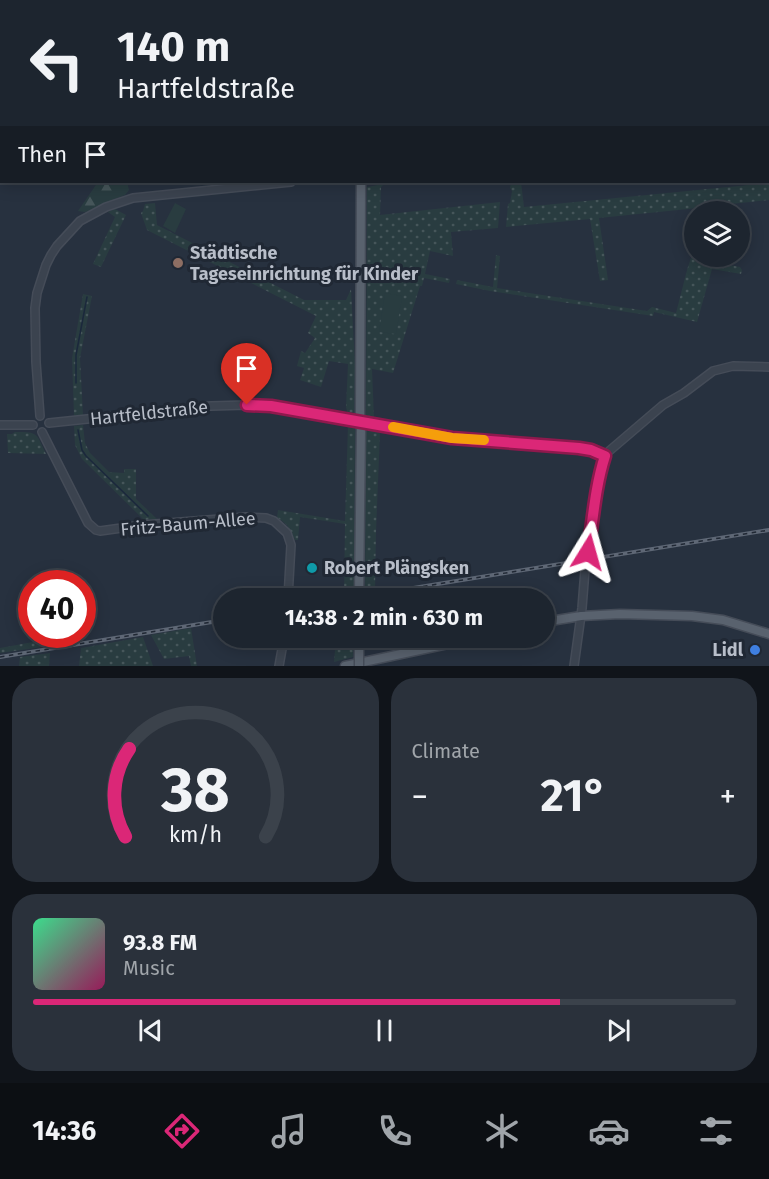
<!DOCTYPE html>
<meta charset="utf-8">
<style>
body{margin:0;font-family:"Fira Sans",sans-serif;background:#2a313b;color:#f1f3f6;height:100vh;display:flex;flex-direction:column;font-size:22px;white-space:nowrap}
*{box-sizing:border-box;margin:0}
p{font-size:20px;color:#a0a5aa}
.icon{flex:none;width:33px;height:33px;fill:none;stroke:currentColor;stroke-width:2;stroke-linecap:round;stroke-linejoin:round}
.map{position:relative;height:666px;overflow:hidden}
.panel{display:flex;flex-direction:column;gap:12px;padding:12px;background:#10141a;flex:1}
.panel>*{flex:none}
.guide{position:absolute;left:0px;top:0px;width:770px;height:183px;box-shadow:0 3px 15px #0003,0 0 0 2px #3b424b;background:#1d252f;color:#f1f3f6;overflow:hidden}
.tools{position:absolute;left:684px;top:201px;display:grid;gap:12px}
.tools a{display:grid;place-items:center;width:66px;height:66px;border-radius:50%;background:#1d252f;box-shadow:0 3px 15px #0003,0 0 0 2px #3b424b;font-size:30px}
.speed{position:absolute;left:18px;top:570px;display:flex;gap:12px;font-size:30px;font-weight:700;text-align:center}
.speed>*{display:grid;place-content:center;width:78px;height:78px;border-radius:50%;background:#1d252f;box-shadow:0 3px 15px #0003,0 0 0 2px #3b424b;line-height:1}
.speed .limit{border:9px solid #d22;background:#fff;color:#111}
.pin{position:absolute;display:grid;place-items:center;width:51px;height:51px;color:#fff;margin:-62px -26px;border-radius:50% 50% 50% 0;rotate:-45deg;box-shadow:0 0 6px #0007}
.pin .icon{rotate:45deg}
.me{position:absolute;width:66px;margin:-33px;rotate:8deg;stroke-linejoin:round;filter:drop-shadow(0 0 4px #0008)}
.turn{display:flex;align-items:center;gap:21px;height:126px;padding:0 18px;font-size:27px}
.turn .icon{width:78px;height:78px;stroke-width:2.5}
.turn b{display:block;font-size:42px;line-height:51px}
.then{display:flex;align-items:center;height:57px;padding:0 18px;background:#0003;gap:12px;font-size:22px}
.big{font-size:45px;font-weight:700;line-height:1.1}
.panel .tile{flex:1;display:flex;flex-direction:column;justify-content:center;gap:9px;min-width:0;padding:0 21px;border-radius:24px;background:#2a313b}
.panel .dial{align-items:center;gap:0}
.dial svg{height:156px;overflow:visible;fill:none;stroke:#3b424b;stroke-width:7;stroke-linecap:round;text-anchor:middle}
.dial text{fill:#f1f3f6;stroke:none}
.song{display:flex;align-items:center;gap:18px}
.cover{width:72px;height:72px;border-radius:9px;background:linear-gradient(135deg,hsl(150 70% 55%),hsl(330 70% 35%))}
.played{height:6px;border-radius:3px;background:linear-gradient(90deg,#db2777 75%,#3b424b 75%)}
.keys{display:flex;justify-content:space-around;direction:ltr}
.heat{display:flex;justify-content:space-between;align-items:center;font-size:33px;direction:ltr}
.panel .tiles{flex:1;display:grid;gap:12px;grid-template-columns:1fr 1fr}
.tile:last-child{grid-column:span 2}
.trip{position:absolute;left:213px;top:588px;width:342px;height:60px;border-radius:30px;background:#1d252f;box-shadow:0 3px 15px #0003,0 0 0 2px #3b424b;font-weight:700;line-height:60px;text-align:center}
.tab-bar{display:flex;height:96px;justify-content:space-around;align-items:center;background:#0c0f13;color:#a0a5aa}
.tab-bar .icon{width:42px;height:42px}
.tab-bar .current{color:#db2777}
.tab-bar b{font-size:27px;color:#f1f3f6}
.map>svg:first-child{display:block}
.grass{fill:url(#grass-dots)}
.forest{fill:url(#forest-firs)}
.garden{fill:#293c40}
.lines{fill:none;stroke-linecap:round;stroke-linejoin:round}
.stream{stroke:#1b283c;stroke-width:1.5}
.minor-casing{stroke:#454c58;stroke-width:10}
.major-casing{stroke:#454c58;stroke-width:11}
.minor{stroke:#3b434f;stroke-width:7}
.major{stroke:#59626e;stroke-width:8}
.rail-casing{stroke:#5e6775;stroke-width:4}
.rail{stroke:#202834;stroke-width:1.5;stroke-dasharray:4.5;stroke-linecap:butt}
.major-bridge-casing{stroke:#454c58;stroke-width:11;stroke-linecap:butt}
.major-bridge{stroke:#59626e;stroke-width:8}
.route-casing{stroke:#8e194d;stroke-width:15}
.route{stroke:#db2777;stroke-width:10}
.slow{stroke:#f59e0b;stroke-width:10}
.education-dot{fill:#8d6e63;stroke:#202834;stroke-width:2}
.culture-dot{fill:#0f9aa8;stroke:#202834;stroke-width:2}
.shop-dot{fill:#3f7fe0;stroke:#202834;stroke-width:2}
.labels{text-anchor:middle;stroke-width:6;stroke-linejoin:round;paint-order:stroke}
.poi-label{font-size:18px;font-weight:bold;fill:#b8bec9;stroke:#202834;text-anchor:start}
.street-label{font-size:18px;fill:#b8bec9;stroke:#202834}
</style>
<div class="map">
<svg width="769" height="666" viewBox="0 0 769 666">
<defs>
<pattern id="grass-dots" width="8" height="8" patternUnits="userSpaceOnUse" patternTransform="scale(1.5)"><rect width="8" height="8" fill="#293c40"/><path d="M2 2h.1M6 6h.1" fill="none" stroke="#46565a" stroke-width="1.8" stroke-linecap="round"/></pattern>
<pattern id="forest-firs" width="22" height="20" patternUnits="userSpaceOnUse" patternTransform="scale(1.5)"><rect width="22" height="20" fill="#293c40"/><path d="M5 1l3.5 6h-7zM16 11l3.5 6h-7z" fill="#46565a"/></pattern>
</defs>
<rect width="100%" height="100%" fill="#27313f"/>
<g class="grass">
<path d="M385 182H390L384 184 381 187 380 215 500 202 498 228 451 232 453 256 430 251 425 274 450 279 449 283 424 278 422 286H420L393 373 372 369 374 419 366 418 367 187 378 185Z"/>
<path d="M511 182H521L524 207 769 183V200L731 204 728 211H707L708 207 599 218 608 280 600 281 590 219 506 227 508 204 510 203 512 191 510 188Z"/>
<path d="M155 203 157 225 304 300H346L351 289 355 365 354 414 348 415 346 407 348 364 329 361 321 387 300 380 304 368 297 366 301 351 305 353 315 338 308 333 316 316 147 230 141 213 143 211 145 204Z"/>
<path d="M115 209 126 215 101 267 93 264 115 217 108 212Z"/>
<path d="M694 249V256L716 257 714 262 740 267 742 270 741 274 712 269 697 322 654 312 653 316 490 291 456 284 457 280 493 287 496 255 500 256 497 288 647 311 652 307 676 313 687 270Z"/>
<path d="M83 294 92 296 80 358 83 415 74 416 72 358Z"/>
<path d="M83 425 85 443 90 453 109 472 124 473V469H136V499L157 519 144 520 82 459 75 445 74 426Z"/>
<path d="M348 425 355 426 354 598H344L345 524 300 517 298 540H295L287 525 277 517 278 510 345 521Z"/>
<path d="M366 428 379 430 380 433 376 532 375 592 374 598H365Z"/>
<path d="M15 432C39 432 36 433 46 454L8 453 7 434H12Z"/>
<path d="M191 628 197 666H191L189 656 164 659 151 635Z"/>
<path d="M143 637 153 666H79L81 648Z"/>
<path d="M336 638H353V657L334 662Z"/>
<path d="M33 642 63 644 0 653V648Z"/>
<path d="M50 653 49 666H19L20 657Z"/>
</g>
<path class="forest" d="M98 182H127L129 190 125 195 107 202 89 211 85 212 78 211Z"/>
<g class="garden">
<path d="M175 203 186 209 175 233 163 226Z"/>
<path d="M385 293 402 296 396 334 379 332Z"/>
</g>
<g class="lines">
<g class="stream">
<path d="M76 383V355L87 297"/>
<path d="M78 430 82 450 86 456 148 516"/>
</g>
<g class="minor-casing">
<g id="minor">
<path d="M768 135H769"/>
<path d="M40 416 36 362 35 308 37 293 46 265 51 255 57 246 80 221 106 207 133 198 291 182"/>
<path d="M49 423 211 406 247 405 271 406 452 437 579 448 591 450 605 456"/>
<path d="M0 425H33"/>
<path d="M42 432 88 523 96 530 100 531 143 525 246 517 266 518 274 521 287 533 291 545 288 598"/>
<path d="M279 666 284 638"/>
<path d="M574 666 582 608 585 570 595 501 601 469 608 452 663 405 684 393 713 371 733 366 769 367"/>
</g>
</g>
<g class="major-casing">
<g id="major">
<path d="M362 2V0"/>
<path d="M360 415 361 182"/>
<path d="M359 594 361 429"/>
<path d="M544 622 581 616 620 614 692 616 723 620 769 634"/>
<path d="M359 648V638"/>
<path d="M345 666 476 638"/>
</g>
</g>
<use href="#minor" class="minor"/>
<use href="#major" class="major"/>
<g class="rail-casing">
<g id="rail">
<path d="M352 598 769 530"/>
<path d="M0 657 224 620"/>
</g>
</g>
<use href="#rail" class="rail"/>
<g class="major-bridge-casing">
<g id="major-bridge">
<path d="M360 415 361 429"/>
<path d="M359 598V594"/>
<path d="M359 666V648"/>
</g>
</g>
<use href="#major-bridge" class="major-bridge"/>
</g>
<g class="lines">
<g class="route-casing">
<path id="route" d="M247 405 271 406 452 438 579 448 591 450 605 456C595 487 593 520 588 552"/>
</g>
<use href="#route" class="route"/>
<path class="slow" d="M393 427 452 438 484 440"/>
</g>
<circle class="education-dot" cx="178" cy="263" r="6"/>
<circle class="culture-dot" cx="312" cy="568" r="6"/>
<circle class="shop-dot" cx="755" cy="650" r="6"/>
<g class="labels">
<g class="poi-label">
<text x="190" y="259">Städtische<tspan x="190" dy="21">Tageseinrichtung für Kinder</tspan></text>
<text x="324" y="574">Robert Plängsken</text>
<text x="743" y="656" text-anchor="end">Lidl</text>
</g>
<g class="street-label">
<text transform="translate(149 413) rotate(-6)" y="6">Hartfeldstraße</text>
<text transform="translate(188 524) rotate(-5)" y="6">Fritz-Baum-Allee</text>
</g>
</g>
</svg>
<div class="tools">
<a><svg class="icon" aria-label="layers" viewBox="0 0 24 24"><path d="M12 4l9 5-9 5-9-5zM3 14l9 5 9-5"/></svg></a>
</div>
<div class="speed"><div class="limit">40</div></div>
<div class="pin" style="left:247px;top:405px;background:#d93025"><svg class="icon" aria-label="arrive" viewBox="0 0 24 24"><path d="M6 21V4h12l-3 4 3 4H6"/></svg></div>
<svg class="me" style="left:588px;top:552px" viewBox="-20 -20 40 40"><path d="M0-17L14 15 0 8-14 15z" fill="#db2777" stroke="#fff" stroke-width="4"/></svg>
<div class="trip">14:38 · 2 min · 630 m</div>
<div class="guide">
<div class="turn"><svg class="icon" aria-label="left" viewBox="0 0 24 24"><path d="M17 20v-9H6M10 6l-5 5 5 5"/></svg><div><b>140 m</b>Hartfeldstraße</div></div>
<div class="then">Then<svg class="icon" aria-label="arrive" viewBox="0 0 24 24"><path d="M6 21V4h12l-3 4 3 4H6"/></svg></div>
</div>
</div>
<section class="panel">
<div class="tiles">
<div class="tile dial"><svg viewBox="0 0 100 80">
<path d="M14 69A42 42 0 1 1 86 69"/>
<path d="M14 69A42 42 0 0 1 16 24" stroke="#db2777"/>
<text x="50" y="56" font-size="32" font-weight="700">38</text>
<text x="50" y="72" font-size="11">km/h</text>
</svg></div>
<div class="tile"><p>Climate</p>
<div class="heat"><a>−</a><b class="big">21°</b><a>+</a></div>
</div>
<div class="tile">
<div class="song"><i class="cover"></i><div><b>93.8 FM</b><p>Music</p></div></div>
<div class="played"></div>
<div class="keys"><svg class="icon" aria-label="previous" viewBox="0 0 24 24"><path d="M18 5L8 12l10 7zM5 5v14"/></svg><svg class="icon" aria-label="pause" viewBox="0 0 24 24"><path d="M8 5v14M16 5v14"/></svg><svg class="icon" aria-label="next" viewBox="0 0 24 24"><path d="M6 5l10 7-10 7zM19 5v14"/></svg></div>
</div>
</div>
</section>
<nav class="tab-bar">
<b>14:36</b>
<svg class="icon current" aria-label="directions" viewBox="0 0 24 24"><path d="M12 3l9 9-9 9-9-9zM9 14v-3h6M13 9l2 2-2 2"/></svg>
<svg class="icon" aria-label="music" viewBox="0 0 24 24"><path d="M9 18V5l10-2v13"/><circle cx="6" cy="18" r="3"/><circle cx="16" cy="16" r="3"/></svg>
<svg class="icon" aria-label="phone" viewBox="0 0 24 24"><path d="M5 4h4l2 5-3 2q2 4 5 5l2-3 5 2v4C11 20 4 13 5 4z"/></svg>
<svg class="icon" aria-label="climate" viewBox="0 0 24 24"><path d="M12 3v18M4 7l16 10M4 17L20 7"/></svg>
<svg class="icon" aria-label="car" viewBox="0 0 24 24"><path d="M5 17H2v-5l4-1 3-4h7l3 4 3 1v5h-3M9 17h6M6 11h13"/><circle cx="7" cy="17" r="2"/><circle cx="17" cy="17" r="2"/></svg>
<svg class="icon" aria-label="filters" viewBox="0 0 24 24"><path d="M4 7h16M4 17h16"/><circle cx="9" cy="7" r="2"/><circle cx="15" cy="17" r="2"/></svg>
</nav>
